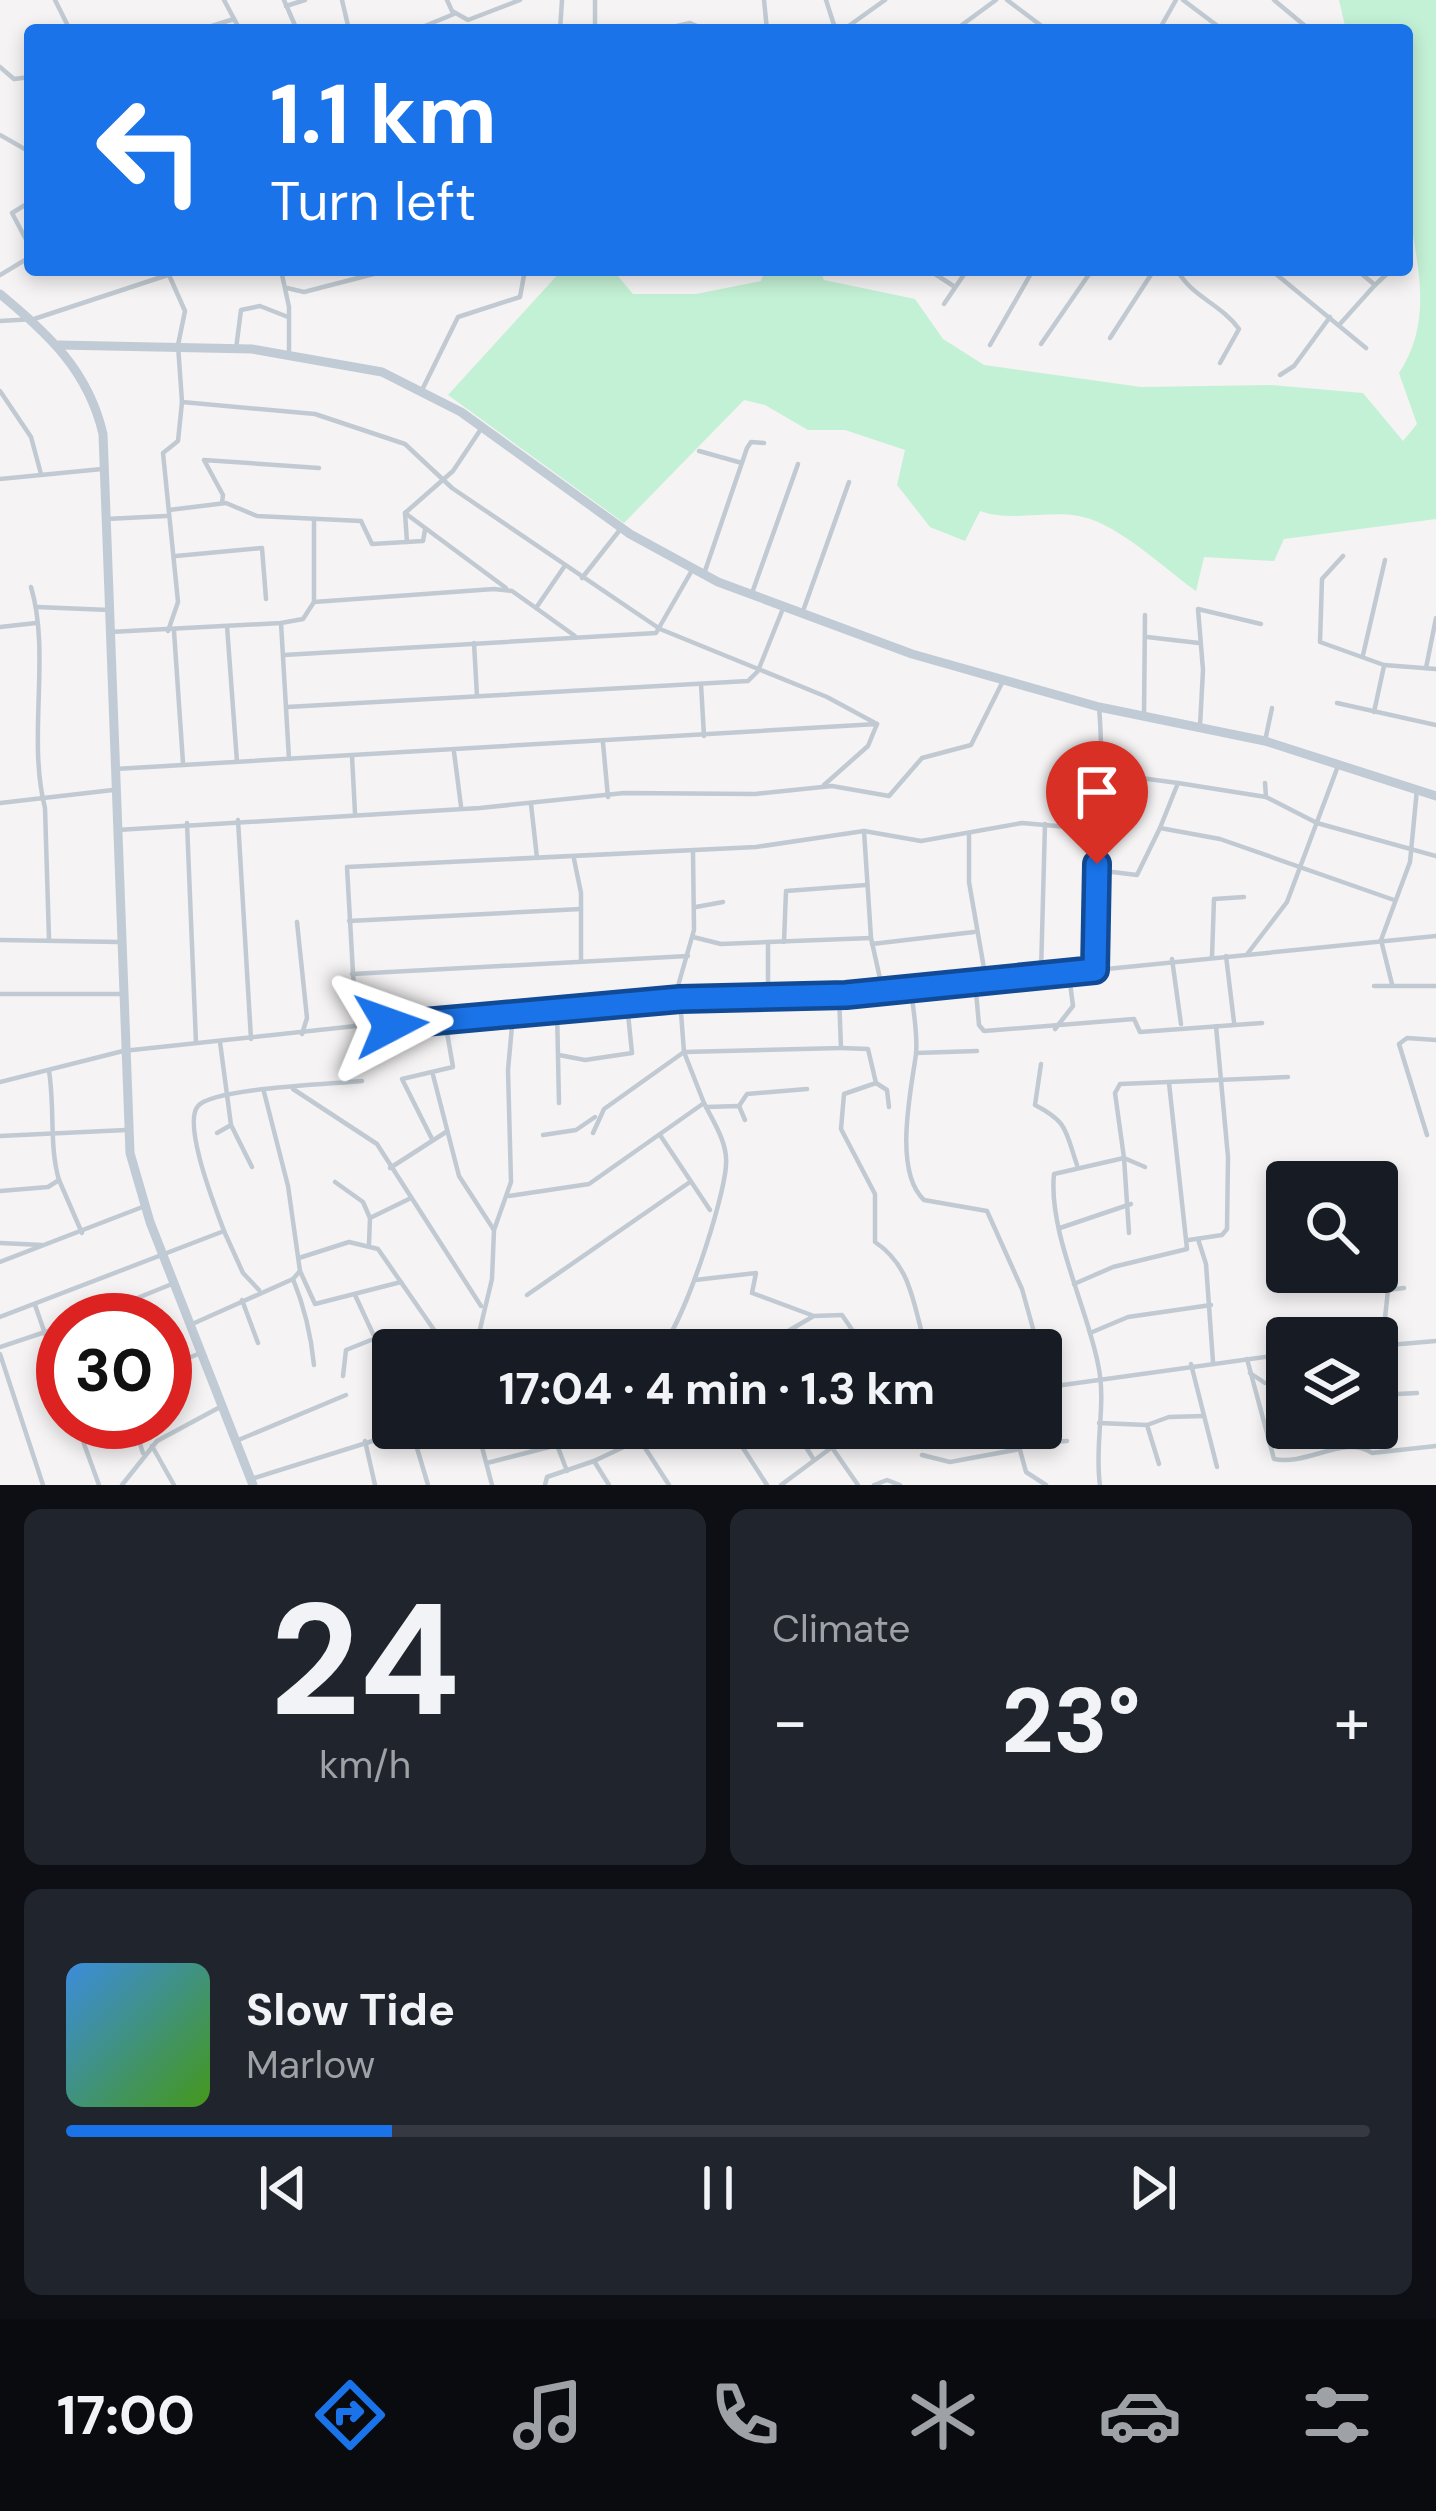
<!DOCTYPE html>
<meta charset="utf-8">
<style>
body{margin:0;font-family:"DM Sans",sans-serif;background:#20242c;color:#f1f3f6;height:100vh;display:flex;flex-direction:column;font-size:45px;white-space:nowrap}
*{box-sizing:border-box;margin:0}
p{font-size:39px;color:#9ea1a6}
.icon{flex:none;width:66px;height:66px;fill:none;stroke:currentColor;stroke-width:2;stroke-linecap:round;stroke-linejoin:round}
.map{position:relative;height:1485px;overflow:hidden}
.panel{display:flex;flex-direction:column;gap:24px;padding:24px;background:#0d0f14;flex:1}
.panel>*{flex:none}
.top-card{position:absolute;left:24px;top:24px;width:1389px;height:252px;border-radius:12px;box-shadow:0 6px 18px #0003;background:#1a73e8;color:#fff;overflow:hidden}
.tools{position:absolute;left:1266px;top:1161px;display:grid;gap:24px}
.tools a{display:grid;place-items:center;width:132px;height:132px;border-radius:12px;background:#171b24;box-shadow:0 6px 18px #0003;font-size:60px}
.speed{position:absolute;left:36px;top:1293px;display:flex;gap:24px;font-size:60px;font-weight:700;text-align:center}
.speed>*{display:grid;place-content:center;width:156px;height:156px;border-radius:50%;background:#171b24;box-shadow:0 6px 18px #0003;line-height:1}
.speed .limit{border:18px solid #d22;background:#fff;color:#111}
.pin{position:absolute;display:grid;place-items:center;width:102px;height:102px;color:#fff;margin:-123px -51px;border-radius:50% 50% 50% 0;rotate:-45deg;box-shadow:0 0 12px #0007}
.pin .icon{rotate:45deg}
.me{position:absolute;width:132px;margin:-66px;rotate:86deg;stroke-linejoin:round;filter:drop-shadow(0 0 9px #0008)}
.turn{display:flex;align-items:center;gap:42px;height:252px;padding:0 48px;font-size:54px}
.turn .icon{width:156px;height:156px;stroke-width:2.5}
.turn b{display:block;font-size:84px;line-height:102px}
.big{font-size:90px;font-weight:800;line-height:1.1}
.panel .card{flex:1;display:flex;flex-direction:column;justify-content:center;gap:18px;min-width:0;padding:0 42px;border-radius:18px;background:#20242c}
.panel .dial{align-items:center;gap:0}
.dial b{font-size:156px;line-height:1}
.song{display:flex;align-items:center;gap:36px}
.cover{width:144px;height:144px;border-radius:18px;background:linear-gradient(135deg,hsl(210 70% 55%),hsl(100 70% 35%))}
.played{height:12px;border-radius:6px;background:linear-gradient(90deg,#1a73e8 25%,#363941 25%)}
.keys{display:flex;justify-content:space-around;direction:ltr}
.heat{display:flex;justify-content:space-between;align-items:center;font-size:66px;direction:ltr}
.panel .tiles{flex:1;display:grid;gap:24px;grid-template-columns:1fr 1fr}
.card:last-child{grid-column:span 2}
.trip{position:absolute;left:372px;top:1329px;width:690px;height:120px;border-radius:12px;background:#171b24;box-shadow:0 6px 18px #0003;font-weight:800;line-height:120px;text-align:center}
.dock{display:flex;height:192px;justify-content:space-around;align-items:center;background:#090b0e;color:#9ea1a6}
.dock .icon{width:84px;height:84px}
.dock .selected{color:#1a73e8}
.dock b{font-size:54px;color:#f1f3f6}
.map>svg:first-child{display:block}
.green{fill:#c3f1d5}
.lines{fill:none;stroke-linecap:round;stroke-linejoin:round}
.street{stroke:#c1cad2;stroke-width:4.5}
.secondary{stroke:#c1cbd6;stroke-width:9}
.route-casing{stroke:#114b97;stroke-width:30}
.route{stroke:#1a73e8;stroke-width:21}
</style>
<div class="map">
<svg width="1436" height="1485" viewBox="0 0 1436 1485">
<rect width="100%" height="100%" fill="#f5f3f3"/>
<path class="green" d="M1339 0H1436V519L1284 539 1274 561 1204 557 1196 591C1165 569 1129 534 1093 520 1057 506 1016 524 980 511L965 541 930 527 897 485 905 450 845 430H808L765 405 744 400 624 523 448 395 562 270H613L633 294H696L761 281 765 270H820L824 280 915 299 943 339 984 365 1141 387 1271 385 1363 393 1403 441 1417 424 1399 373C1436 317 1415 259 1407 197 1400 143 1407 84 1407 30H1346Z"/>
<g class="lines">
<g class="street">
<path d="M55 0 70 30"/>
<path d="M224 0 240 30"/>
<path d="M284 0 297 30"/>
<path d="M342 0 349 30"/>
<path d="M447 0 452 11 468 20 520 0"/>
<path d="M595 0V30"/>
<path d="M764 0 767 30"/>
<path d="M826 0 834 25 842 30"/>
<path d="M1007 0 1047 30"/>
<path d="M1183 0 1223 30"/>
<path d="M1274 0 1310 30"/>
<path d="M286 6 305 0"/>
<path d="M199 30 234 19"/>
<path d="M415 30 454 14"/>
<path d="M560 30 562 0"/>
<path d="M659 30 690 23 706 30"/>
<path d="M843 30 885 0"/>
<path d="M955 30 996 0"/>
<path d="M1159 30 1176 0"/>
<path d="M0 67 14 79 30 77"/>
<path d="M0 135 30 152"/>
<path d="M30 202 12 213 30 247"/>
<path d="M281 270 289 307V354"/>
<path d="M929 270 955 287"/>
<path d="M1177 270C1193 298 1220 303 1239 329L1220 363"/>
<path d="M1271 270 1366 348"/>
<path d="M1357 270 1375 285 1391 270"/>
<path d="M0 275 30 257"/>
<path d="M287 288 304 292 389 270"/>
<path d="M944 304 967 270"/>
<path d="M0 321 34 319 183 270"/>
<path d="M1340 324 1375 285"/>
<path d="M1110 338 1154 270"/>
<path d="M1041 344 1092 270"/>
<path d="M990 345 1033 270"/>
<path d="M236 349 241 310 260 306 288 317"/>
<path d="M1280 375 1294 366 1330 317"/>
<path d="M422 390 458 317 520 297 525 270"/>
<path d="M0 391 31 437 41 474"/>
<path d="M182 402 315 414 405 444 452 488 660 629 827 697 877 724"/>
<path d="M699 451 742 463"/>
<path d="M0 479 102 469"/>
<path d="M222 503 223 495 204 460 319 468"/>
<path d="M169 510 226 503 257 516 361 521 372 544 423 541 425 530"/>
<path d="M405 513 506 588"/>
<path d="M106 519 166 516"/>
<path d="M314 519V602"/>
<path d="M407 542 405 513 453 471 481 429"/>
<path d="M176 556 262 548 266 599"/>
<path d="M1343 556 1322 579 1320 642 1384 665 1436 669"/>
<path d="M705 571 747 448 751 442 764 443"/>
<path d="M582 578 619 531"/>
<path d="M31 587C51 654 27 738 45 808L49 939"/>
<path d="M752 593 798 464"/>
<path d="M37 607 109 610"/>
<path d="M536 608 575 636"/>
<path d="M803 611 849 482"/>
<path d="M281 623 289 759"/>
<path d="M227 626 237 762"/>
<path d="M0 627 36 623"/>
<path d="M168 631 178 602 163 453 178 441 182 402 178 345 185 311 169 275"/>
<path d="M174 631 183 763"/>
<path d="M110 632 281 623 303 619 314 602 494 589 512 591 536 608 564 567"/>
<path d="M1147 637 1199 643"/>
<path d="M474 643 477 696"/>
<path d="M284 655 656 633 691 572"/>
<path d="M1363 655 1385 560"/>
<path d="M1426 668 1436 618"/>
<path d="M701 684 704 736"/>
<path d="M1337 703 1436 725"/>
<path d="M287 707 748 681 758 671 784 606"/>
<path d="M1374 712 1384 666"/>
<path d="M1144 714 1145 615"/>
<path d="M1200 726 1203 670 1198 609 1261 624"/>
<path d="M1265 741 1272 708"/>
<path d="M603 743 608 797"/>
<path d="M454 752 461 806"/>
<path d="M352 756 355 813"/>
<path d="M115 769 877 724 868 746 824 785"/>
<path d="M1103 773 1178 783 1160 828 1220 839 1394 900"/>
<path d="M1178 783 1266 797"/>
<path d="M1265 783 1266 797 1317 823 1436 856"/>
<path d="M0 803 113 790"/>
<path d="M531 804 537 858"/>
<path d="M238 820 251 1039"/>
<path d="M187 823 196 1043"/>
<path d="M117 830 480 808 624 793 755 794 832 786 889 796 922 758 971 745 1002 683"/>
<path d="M864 831 871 938 883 992"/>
<path d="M969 834V882L986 980"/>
<path d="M574 859 581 893V960"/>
<path d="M1096 870 1137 875 1160 828"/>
<path d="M696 907 723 902"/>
<path d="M349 921 581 909"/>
<path d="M297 922 307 1018 302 1034"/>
<path d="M693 937 721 944 768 942"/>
<path d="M0 940 120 942"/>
<path d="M784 942 786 891 866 885"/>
<path d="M872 944 974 932"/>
<path d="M1248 953 1287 902 1338 766"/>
<path d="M1226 956 1234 1022"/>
<path d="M1212 957 1214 899 1244 897"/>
<path d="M1172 959 1181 1024"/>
<path d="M1095 970C1088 882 1107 796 1099 707"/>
<path d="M1041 972 1045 824"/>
<path d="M352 974 688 956"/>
<path d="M975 981 979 1025 984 1031 1134 1019 1140 1032 1262 1023"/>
<path d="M1392 984 1381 940 1410 862 1417 789"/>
<path d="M1374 986H1436"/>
<path d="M911 989C913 1010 918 1033 916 1054 911 1091 893 1171 924 1200L987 1211 1022 1289 1039 1350"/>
<path d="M0 994H120"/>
<path d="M768 998V942L871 938"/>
<path d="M674 1000 694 930 693 852"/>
<path d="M557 1010 559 1103"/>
<path d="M356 1026 347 867 756 847 864 831 921 841 1022 823 1079 828 1099 824"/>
<path d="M1055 1029 1073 1006 1069 975"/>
<path d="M220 1042 231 1125 252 1167"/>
<path d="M841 1048 868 1049 876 1083 844 1094 841 1129 875 1194V1242C914 1268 913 1309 927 1350"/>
<path d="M916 1053 977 1051"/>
<path d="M559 1055 585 1060 632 1053 627 1004"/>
<path d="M1041 1064 1035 1105C1068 1122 1065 1130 1077 1165"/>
<path d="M433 1075 459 1176 494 1230"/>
<path d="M0 1082 123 1051 356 1026 680 999 846 995 1436 936"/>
<path d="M876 1083 887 1090 889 1107"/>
<path d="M293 1089 377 1144 481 1306"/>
<path d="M739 1106 747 1094 807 1089"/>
<path d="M706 1107 739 1106 745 1120"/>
<path d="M217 1133 231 1125"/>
<path d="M593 1133 604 1109 684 1052 841 1048 839 995"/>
<path d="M543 1135 576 1130 595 1117"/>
<path d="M660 1135 710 1210"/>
<path d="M1427 1135 1399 1044 1407 1038 1436 1040"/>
<path d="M0 1136 126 1130"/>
<path d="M432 1139 402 1079 453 1067 445 1021"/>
<path d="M1124 1158 1129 1233"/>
<path d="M1124 1158 1145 1167"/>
<path d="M390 1168 446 1132"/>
<path d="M59 1180 82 1233"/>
<path d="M335 1182 363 1202 370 1218"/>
<path d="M0 1191 48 1187 59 1180C49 1146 55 1109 49 1071"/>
<path d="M509 1196 589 1184 704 1103 684 1052 680 999"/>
<path d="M1060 1228 1131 1204"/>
<path d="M224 1231 243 1273 259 1290"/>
<path d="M1198 1239 1206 1264 1213 1362"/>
<path d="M1189 1240 1222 1235 1227 1229 1228 1157 1216 1026"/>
<path d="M0 1243 42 1245"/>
<path d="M369 1244 370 1218 409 1199"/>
<path d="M299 1258 349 1242 378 1249 448 1350"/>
<path d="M0 1262 145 1206"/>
<path d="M300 1271 315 1304 401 1282"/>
<path d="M293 1279C304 1306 311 1334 314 1365"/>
<path d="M695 1280 756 1273 752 1293 814 1316 842 1315 866 1350"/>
<path d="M1074 1284 1113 1267 1187 1249 1169 1083"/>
<path d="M355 1295 393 1377"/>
<path d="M527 1295 690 1182"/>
<path d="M242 1300 258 1343"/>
<path d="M35 1305 63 1385"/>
<path d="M0 1317 224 1231C216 1209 182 1124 198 1106 213 1088 334 1084 362 1081"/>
<path d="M83 1320 172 1284"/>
<path d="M190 1325 293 1279 300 1271 288 1186 264 1092"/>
<path d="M1090 1333 1128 1317 1211 1305"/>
<path d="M666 1343 682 1350"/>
<path d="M1377 1346 1436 1341"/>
<path d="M1382 1346 1388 1290 1404 1288"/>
<path d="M0 1347 63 1326"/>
<path d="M475 1350 492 1279 494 1230 511 1182 508 1070 513 1015"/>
<path d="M659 1350C683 1327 724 1200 726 1165 728 1143 713 1121 704 1103"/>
<path d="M756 1350 812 1317"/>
<path d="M0 1354 43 1485"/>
<path d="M1041 1356 1048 1386"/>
<path d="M1247 1359 1274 1459C1307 1466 1346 1434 1372 1453L1436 1446"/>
<path d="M1191 1364 1217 1467"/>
<path d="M165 1368 198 1354"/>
<path d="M1250 1373 1265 1383H1287"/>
<path d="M343 1376 346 1350 376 1338"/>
<path d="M1377 1377 1397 1394 1417 1393"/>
<path d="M1041 1388 1287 1354"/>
<path d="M76 1422 99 1485"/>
<path d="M133 1422 143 1453"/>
<path d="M1099 1423 1147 1425 1159 1464"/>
<path d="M1147 1425 1169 1417 1204 1416"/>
<path d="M411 1428 428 1485"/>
<path d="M477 1428 492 1485"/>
<path d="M730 1428 767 1485"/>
<path d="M794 1428 814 1460"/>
<path d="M1014 1428 1026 1472 1046 1485"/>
<path d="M636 1434 669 1485"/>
<path d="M236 1441 346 1395"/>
<path d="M365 1441 375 1485"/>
<path d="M1019 1444 1067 1441"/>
<path d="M152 1446 174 1485"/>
<path d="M833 1449 858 1485"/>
<path d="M922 1455 950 1462 1020 1449"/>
<path d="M487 1463 557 1445 567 1471"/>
<path d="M251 1479 411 1429"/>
<path d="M122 1485 157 1441 222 1406"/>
<path d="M545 1485 547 1477 594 1461"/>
<path d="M609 1485 594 1461 628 1445 636 1428"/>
<path d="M781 1485 839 1442 873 1428"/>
<path d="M874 1485 887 1480 900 1485"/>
<path d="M1100 1485C1094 1444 1107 1404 1098 1364 1087 1307 1048 1231 1054 1174L1124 1158 1115 1093 1120 1084 1288 1077"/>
</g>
<g class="secondary">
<path d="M0 294C49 335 88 370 103 434L130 1153 150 1222 253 1485"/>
<path d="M59 345 252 349 382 372 461 412 630 534 718 582 912 654 1099 707 1265 741 1436 796"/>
</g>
</g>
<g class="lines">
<g class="route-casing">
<path id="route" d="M391 1025 680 999 846 995 1095 970 1097 864"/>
</g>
<use href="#route" class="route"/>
</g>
</svg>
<div class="tools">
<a><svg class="icon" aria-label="search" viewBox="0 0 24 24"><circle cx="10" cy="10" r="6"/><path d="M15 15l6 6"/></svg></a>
<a><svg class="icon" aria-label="layers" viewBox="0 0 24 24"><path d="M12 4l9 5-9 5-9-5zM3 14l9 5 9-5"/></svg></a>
</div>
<div class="speed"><div class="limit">30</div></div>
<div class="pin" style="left:1097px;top:864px;background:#d93025"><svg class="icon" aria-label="arrive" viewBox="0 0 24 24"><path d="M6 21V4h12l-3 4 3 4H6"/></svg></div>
<svg class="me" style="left:391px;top:1025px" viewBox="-20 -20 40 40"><path d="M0-17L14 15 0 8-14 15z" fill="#1a73e8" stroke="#fff" stroke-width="4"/></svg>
<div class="trip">17:04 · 4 min · 1.3 km</div>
<div class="top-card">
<div class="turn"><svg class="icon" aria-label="left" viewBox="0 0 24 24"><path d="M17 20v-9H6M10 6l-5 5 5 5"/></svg><div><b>1.1 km</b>Turn left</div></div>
</div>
</div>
<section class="panel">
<div class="tiles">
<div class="card dial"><b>24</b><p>km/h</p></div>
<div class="card"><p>Climate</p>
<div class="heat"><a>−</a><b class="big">23°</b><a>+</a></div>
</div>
<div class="card">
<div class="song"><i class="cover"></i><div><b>Slow Tide</b><p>Marlow</p></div></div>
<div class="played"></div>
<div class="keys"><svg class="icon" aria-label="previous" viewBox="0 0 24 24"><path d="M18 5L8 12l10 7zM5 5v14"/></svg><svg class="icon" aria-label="pause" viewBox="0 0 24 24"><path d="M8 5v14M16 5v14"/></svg><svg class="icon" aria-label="next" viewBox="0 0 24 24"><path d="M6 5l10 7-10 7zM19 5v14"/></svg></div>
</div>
</div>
</section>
<nav class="dock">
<b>17:00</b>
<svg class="icon selected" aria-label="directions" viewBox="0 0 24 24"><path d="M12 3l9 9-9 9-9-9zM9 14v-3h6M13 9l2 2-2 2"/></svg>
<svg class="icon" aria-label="music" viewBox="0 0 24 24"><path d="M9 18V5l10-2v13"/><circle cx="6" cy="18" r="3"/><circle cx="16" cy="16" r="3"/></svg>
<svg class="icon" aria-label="phone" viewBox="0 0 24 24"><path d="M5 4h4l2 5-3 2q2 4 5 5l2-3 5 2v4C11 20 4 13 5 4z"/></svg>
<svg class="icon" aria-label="climate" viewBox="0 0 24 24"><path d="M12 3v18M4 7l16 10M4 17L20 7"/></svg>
<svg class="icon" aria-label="car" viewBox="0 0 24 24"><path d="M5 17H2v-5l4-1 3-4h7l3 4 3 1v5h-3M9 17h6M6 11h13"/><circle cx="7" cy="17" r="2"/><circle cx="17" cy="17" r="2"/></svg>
<svg class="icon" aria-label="filters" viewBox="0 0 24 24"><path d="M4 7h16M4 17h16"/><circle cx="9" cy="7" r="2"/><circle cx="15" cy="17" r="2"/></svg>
</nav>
